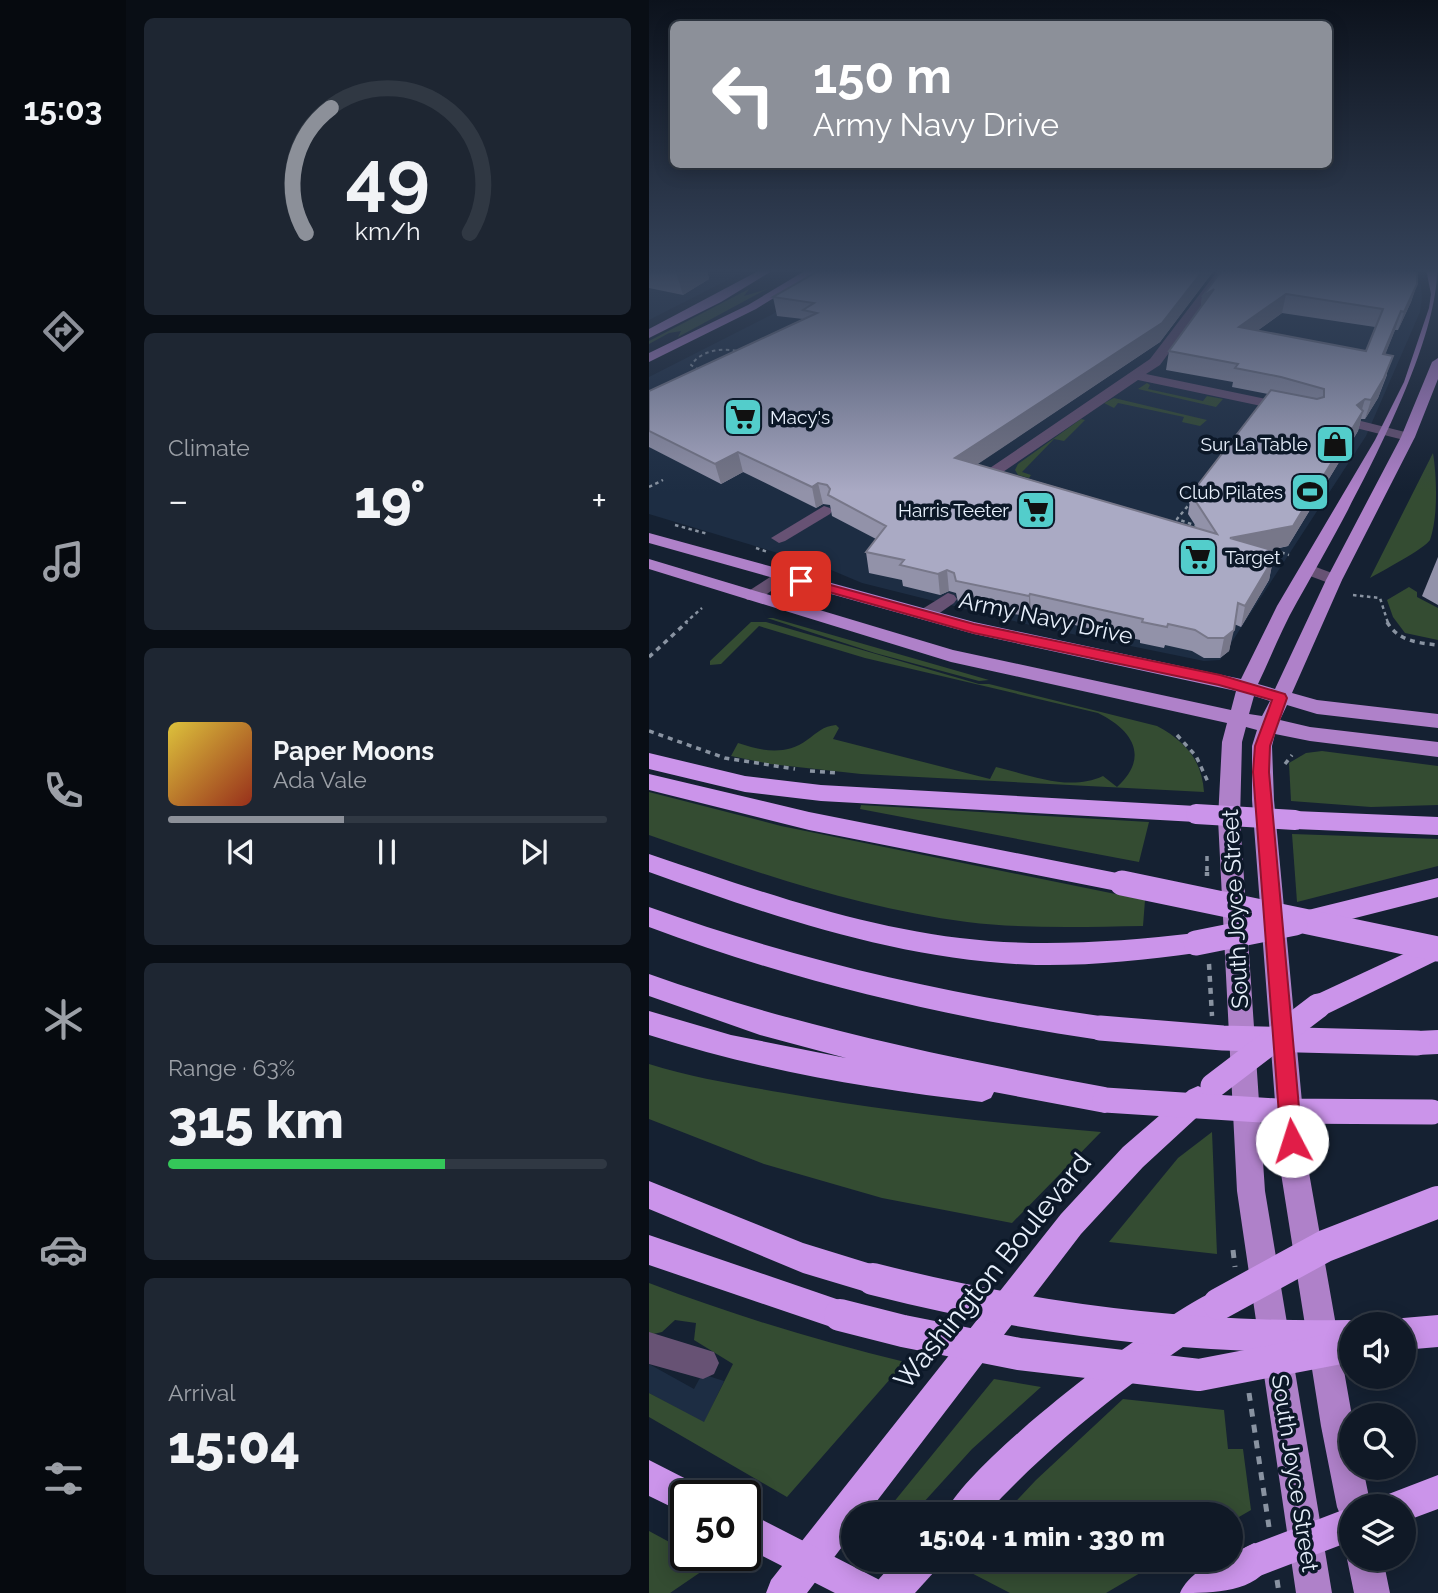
<!DOCTYPE html>
<meta charset="utf-8">
<style>
body{margin:0;font-family:Raleway,sans-serif;background:#1e2632;color:#f1f3f6;height:100vh;display:flex;flex-direction:column;font-size:26px;white-space:nowrap}
*{box-sizing:border-box;margin:0}
p{font-size:23px;color:#9ca0a7}
.icon{flex:none;width:38px;height:38px;fill:none;stroke:currentColor;stroke-width:2;stroke-linecap:round;stroke-linejoin:round}
.map{position:relative;flex:1;overflow:hidden}
.sheet{display:flex;flex-direction:column;gap:18px;padding:18px;background:#090e15;width:523px}
.sheet>*{flex:none}
.guide{position:absolute;left:21px;top:21px;width:662px;height:147px;border-radius:10px;box-shadow:0 4px 18px #0003,0 0 0 2px #303843;background:#8c9099;color:#fff;overflow:hidden}
.buttons{position:absolute;left:690px;top:1312px;display:grid;gap:14px}
.buttons a{display:grid;place-items:center;width:77px;height:77px;border-radius:50%;background:#101926;box-shadow:0 4px 18px #0003,0 0 0 2px #303843;font-size:35px}
.speed{position:absolute;left:21px;top:1480px;display:flex;gap:14px;font-size:35px;font-weight:700;text-align:center}
.speed>*{display:grid;place-content:center;width:91px;height:91px;border-radius:50%;background:#101926;box-shadow:0 4px 18px #0003,0 0 0 2px #303843;line-height:1}
.speed .limit{border:4px solid #111;border-radius:10px;background:#fff;color:#111}
.pin{position:absolute;display:grid;place-items:center;width:60px;height:60px;color:#fff;margin:-30px;border-radius:14px;box-shadow:0 4px 10px #0006}
.me{position:absolute;width:77px;margin:-38px;rotate:355deg;stroke-linejoin:round;filter:drop-shadow(0 0 5px #0008)}
.turn{display:flex;align-items:center;gap:24px;height:147px;padding:0 28px;font-size:32px}
.turn .icon{width:91px;height:91px;stroke-width:2.5}
.turn b{display:block;font-size:49px;line-height:60px}
.big{font-size:52px;font-weight:800;line-height:1.1}
.sheet .tile{flex:1;display:flex;flex-direction:column;justify-content:center;gap:10px;min-width:0;padding:0 24px;border-radius:10px;background:#1e2632}
.sheet .dial{align-items:center;gap:0}
.dial svg{height:182px;overflow:visible;fill:none;stroke:#303843;stroke-width:7;stroke-linecap:round;text-anchor:middle}
.dial text{fill:#f1f3f6;stroke:none}
.song{display:flex;align-items:center;gap:21px}
.cover{width:84px;height:84px;border-radius:10px;background:linear-gradient(135deg,hsl(50 70% 55%),hsl(10 70% 35%))}
.played{height:7px;border-radius:4px;background:linear-gradient(90deg,#8c9099 40%,#303843 40%)}
.keys{display:flex;justify-content:space-around;direction:ltr}
.heat{display:flex;justify-content:space-between;align-items:center;font-size:38px;direction:ltr}
.charge{height:10px;border-radius:5px;background:linear-gradient(90deg,#34c759 63%,#303843 0)}
.trip{position:absolute;left:192px;top:1502px;width:402px;height:70px;border-radius:35px;background:#101926;box-shadow:0 4px 18px #0003,0 0 0 2px #303843;font-weight:800;line-height:70px;text-align:center}
main{display:flex;flex:1;min-height:0}
.menu{display:flex;flex-direction:column;width:126px;justify-content:space-around;align-items:center;background:#060a0f;color:#9ca0a7}
.menu .icon{width:49px;height:49px}
.menu .active{color:#8c9099}
.menu b{font-size:32px;color:#f1f3f6}
.map>svg:first-child{display:block}
.built{fill:#1d2d43}
.green{fill:#344c32}
.lines{fill:none;stroke-linecap:round;stroke-linejoin:round}
.path-far4{stroke:#8993a1;stroke-width:2;stroke-dasharray:3.5 3.5;stroke-linecap:butt}
.path-far3{stroke:#8993a1;stroke-width:2.5;stroke-dasharray:3.5 3.5;stroke-linecap:butt}
.path-far2{stroke:#8993a1;stroke-width:3.5;stroke-dasharray:5 5;stroke-linecap:butt}
.path-far1{stroke:#8993a1;stroke-width:4.5;stroke-dasharray:6 6;stroke-linecap:butt}
.path{stroke:#8993a1;stroke-width:5;stroke-dasharray:8 8;stroke-linecap:butt}
.minor{fill:#675274;fill-rule:evenodd}
.major{fill:#af81c9;fill-rule:evenodd}
.highway{fill:#cb94ea;fill-rule:evenodd}
.highway-bridge-far2{stroke:#cb94ea;stroke-width:20}
.highway-bridge-far1{stroke:#cb94ea;stroke-width:25}
.highway-bridge{stroke:#cb94ea;stroke-width:32}
.wall{fill:#9292a9;fill-rule:evenodd}
.shaded-wall{fill:#777789}
.building{fill:#aaaac4;stroke:#777789;stroke-width:2;fill-rule:evenodd}
.route{fill:#e11d48;stroke:#92132f;stroke-width:2}
.labels{text-anchor:middle;stroke-width:7;stroke-linejoin:round;paint-order:stroke}
.far-poi-label{font-size:19px;fill:#e8f0fc;stroke:#0c1828;text-anchor:end}
.street-label{font-size:23px;fill:#e8f0fc;stroke:#0c1828}
.near-street-label{font-size:28px;fill:#e8f0fc;stroke:#0c1828}
</style>
<main>
<nav class="menu">
<b>15:03</b>
<svg class="icon active" aria-label="directions" viewBox="0 0 24 24"><path d="M12 3l9 9-9 9-9-9zM9 14v-3h6M13 9l2 2-2 2"/></svg>
<svg class="icon" aria-label="music" viewBox="0 0 24 24"><path d="M9 18V5l10-2v13"/><circle cx="6" cy="18" r="3"/><circle cx="16" cy="16" r="3"/></svg>
<svg class="icon" aria-label="phone" viewBox="0 0 24 24"><path d="M5 4h4l2 5-3 2q2 4 5 5l2-3 5 2v4C11 20 4 13 5 4z"/></svg>
<svg class="icon" aria-label="climate" viewBox="0 0 24 24"><path d="M12 3v18M4 7l16 10M4 17L20 7"/></svg>
<svg class="icon" aria-label="car" viewBox="0 0 24 24"><path d="M5 17H2v-5l4-1 3-4h7l3 4 3 1v5h-3M9 17h6M6 11h13"/><circle cx="7" cy="17" r="2"/><circle cx="17" cy="17" r="2"/></svg>
<svg class="icon" aria-label="filters" viewBox="0 0 24 24"><path d="M4 7h16M4 17h16"/><circle cx="9" cy="7" r="2"/><circle cx="15" cy="17" r="2"/></svg>
</nav>
<section class="sheet">
<div class="tile dial"><svg viewBox="0 0 100 80">
<path d="M14 69A42 42 0 1 1 86 69"/>
<path d="M14 69A42 42 0 0 1 25 14" stroke="#8c9099"/>
<text x="50" y="56" font-size="32" font-weight="700">49</text>
<text x="50" y="72" font-size="11">km/h</text>
</svg></div>
<div class="tile"><p>Climate</p>
<div class="heat"><a>−</a><b class="big">19°</b><a>+</a></div>
</div>
<div class="tile">
<div class="song"><i class="cover"></i><div><b>Paper Moons</b><p>Ada Vale</p></div></div>
<div class="played"></div>
<div class="keys"><svg class="icon" aria-label="previous" viewBox="0 0 24 24"><path d="M18 5L8 12l10 7zM5 5v14"/></svg><svg class="icon" aria-label="pause" viewBox="0 0 24 24"><path d="M8 5v14M16 5v14"/></svg><svg class="icon" aria-label="next" viewBox="0 0 24 24"><path d="M6 5l10 7-10 7zM19 5v14"/></svg></div>
</div>
<div class="tile"><p>Range · 63%</p><b class="big">315 km</b><div class="charge"></div></div>
<div class="tile"><p>Arrival</p><b class="big">15:04</b></div>
</section>
<div class="map">
<svg width="789" height="1593" viewBox="0 0 789 1593">
<rect width="100%" height="100%" fill="#152132"/>
<g class="built">
<path d="M0 269H100L0 320Z"/>
<path d="M196 269H764L772 285 773 298 771 312 717 436 571 660 555 661 389 627 213 583 175 567 0 514V377L122 315Z"/>
<path d="M0 1364 45 1389 53 1374 75 1381 55 1423 0 1393Z"/>
</g>
<g class="green">
<path d="M100 289 95 296 118 289 29 337 32 331 20 333 0 344V341Z"/>
<path d="M498 383 501 385 499 389 554 401 558 396 574 399 567 407 489 389Z"/>
<path d="M465 398 558 420 551 426 533 422 535 417 469 403 465 408 455 403Z"/>
<path d="M432 419 436 420 415 441 405 439 373 472 382 475 380 478 369 475 366 470 369 464Z"/>
<path d="M784 453C788 478 789 517 781 540 775 549 733 571 721 578Z"/>
<path d="M760 587 768 592V597L789 608V640L756 633 744 617 738 600Z"/>
<path d="M118 618H124L340 680 330 681 226 653Z"/>
<path d="M102 622H117L330 684H340L508 726C536 741 553 760 555 792L212 774 121 764 82 756 89 743C113 751 136 756 158 740 168 733 174 726 187 725L190 728 184 739 341 779 347 767C382 775 420 792 454 776L468 787C502 756 482 729 449 713L216 658 110 626 72 664 61 665V661Z"/>
<path d="M673 751 789 766V805L722 807 642 801 640 763 657 753Z"/>
<path d="M0 792 132 826 496 900 494 926C436 927 376 929 318 922 209 908 103 871 0 835Z"/>
<path d="M212 805 500 822 490 862 211 809Z"/>
<path d="M643 834 789 839V866L648 902Z"/>
<path d="M0 1064C44 1078 90 1085 135 1093 240 1112 345 1123 452 1132L363 1223 233 1198 115 1164 0 1119Z"/>
<path d="M563 1132 568 1254 460 1242 529 1158Z"/>
<path d="M0 1283C84 1315 169 1341 256 1362L138 1497 0 1417V1393L55 1422 84 1364 45 1340 47 1323 26 1320 13 1332 0 1335Z"/>
<path d="M345 1379 392 1387 323 1449 264 1514H235Z"/>
<path d="M474 1399 575 1410 579 1449H594L602 1510 583 1521V1514H355L387 1480Z"/>
<path d="M0 1531 37 1551V1556H45L62 1565 21 1593H0Z"/>
<path d="M313 1559H515L457 1593H361L307 1565Z"/>
</g>
<g class="lines">
<path class="path-far4" d="M50 370 42 365C53 350 71 348 89 351"/>
<g class="path-far3">
<path d="M0 487 14 480"/>
<path d="M543 501 528 519 548 526"/>
<path d="M26 525 59 534"/>
<path d="M107 548 119 552"/>
<path d="M619 548 640 555"/>
<path d="M704 595 731 598 739 623"/>
<path d="M36 623 53 608"/>
</g>
<g class="path-far2">
<path d="M738 622C749 641 769 643 789 645"/>
<path d="M0 657 38 622"/>
<path d="M0 731 76 758 146 769"/>
<path d="M528 735 547 756 559 782"/>
<path d="M636 764 643 755"/>
<path d="M161 771 188 773"/>
<path d="M558 856V874"/>
</g>
<g class="path-far1">
<path d="M558 872V876"/>
<path d="M560 964 563 1016"/>
</g>
<g class="path">
<path d="M584 1250 586 1267"/>
<path d="M600 1393 620 1527"/>
<path d="M628 1580 630 1593"/>
</g>
<g class="minor">
<path d="M570 269H581L511 365 497 374 646 405V411L641 412 489 380 348 476H338L336 473 338 470 501 359Z"/>
<path d="M669 269H691L692 270 686 273Z"/>
<path d="M712 421 764 434 766 437 759 441 707 428 705 425Z"/>
<path d="M175 506 181 508 183 511 181 514 136 541 130 543 122 538Z"/>
<path d="M659 564 691 576 693 580 685 585 653 573 651 569 653 565Z"/>
<path d="M132 570 140 575 138 579 110 600H98L95 596 98 592Z"/>
<path d="M299 593 305 595 308 599 305 603 282 619H270L267 615 270 611Z"/>
<path d="M0 1332 65 1352 70 1363 65 1374 54 1379 0 1364Z"/>
</g>
<g class="major">
<path d="M113 269H126L72 302 0 338V329Z"/>
<path d="M159 269H172L107 309 0 362V353L99 305Z"/>
<path d="M777 269H788C789 355 691 526 648 602 633 628 622 657 609 684L626 689 677 580 752 437 783 362 789 358V379L766 437 693 580 643 693 668 700 789 714V728L668 714 638 705 631 720 661 727 789 742V757L661 741 626 734 623 746 625 800 659 1167 703 1416 702 1468H714L722 1507H702V1523L693 1519 688 1507 672 1426 631 1167 603 800V746L608 730 597 727 593 742 591 819 616 1191 683 1593H647L588 1191 569 819 573 742 578 723 302 662 0 569V559L304 650 582 710 587 691 325 634 0 543V533L325 622 592 679 628 606 726 440 755 382 780 308 782 294ZM605 696 621 701 613 716 600 714Z"/>
<path d="M702 1551V1559H734L741 1593H705L698 1559Z"/>
</g>
<g class="highway">
<path d="M0 753 96 776 172 785 547 806 555 808 558 814 555 820 547 822 172 801 96 792 0 769Z"/>
<path d="M0 774 160 812 473 874 481 876 484 883 481 890 473 892 160 830 0 790Z"/>
<path d="M646 811 789 817V835L646 829 638 826 635 820 638 814Z"/>
<path d="M0 854C110 891 223 932 340 941 409 946 478 941 547 933L555 936 559 943 555 950 547 953C494 960 441 966 387 965 253 961 125 917 0 872Z"/>
<path d="M789 878V897L655 931 647 928 643 921 647 914 655 911Z"/>
<path d="M0 907C147 960 296 994 451 1016L460 1020 464 1028 460 1036 451 1040C296 1017 147 982 0 927Z"/>
<path d="M789 938V960L678 1014 669 1018 660 1014 657 1006 660 998Z"/>
<path d="M0 974C149 1027 301 1058 456 1087L465 1091 469 1100 465 1109 456 1113 345 1092 342 1098 333 1102C219 1089 109 1070 0 1035V1011L82 1035 197 1058 111 1035 0 996Z"/>
<path d="M789 1030V1054L768 1055 759 1052 755 1043 759 1034 768 1031Z"/>
<path d="M549 1086 558 1090 562 1099 558 1108 494 1167 432 1234 218 1514H205V1531L158 1593H117L122 1580 412 1214 474 1147 540 1090Z"/>
<path d="M0 1181 154 1243 235 1268 239 1279 235 1290 224 1294 154 1273 0 1209Z"/>
<path d="M0 1235 202 1304 206 1315 202 1326 191 1330 0 1265Z"/>
<path d="M570 1289 581 1293 585 1304 581 1315C493 1373 409 1436 337 1514H296C318 1461 514 1312 570 1289Z"/>
<path d="M789 1315V1347L754 1350V1325L743 1323 754 1318Z"/>
<path d="M0 1460 49 1485 54 1496H37V1514L0 1496Z"/>
<path d="M789 1475V1509L754 1522V1507H732L737 1495Z"/>
<path d="M605 1543 618 1548 623 1561C608 1593 564 1593 531 1593 538 1576 563 1559 583 1559V1554Z"/>
<path d="M248 1559H290L285 1572 266 1593H224L229 1580Z"/>
</g>
<path class="highway-bridge-far2" d="M547 814 646 820"/>
<g class="highway-bridge-far1">
<path d="M473 883 789 949"/>
<path d="M547 943 646 923"/>
<path d="M451 1028 574 1038 768 1043"/>
<path d="M564 1086 669 1006"/>
<path d="M456 1100 628 1111 783 1112"/>
</g>
<g class="highway-bridge">
<path d="M224 1279C381 1319 537 1339 699 1336"/>
<path d="M570 1304 676 1246 789 1202"/>
<path d="M191 1315 254 1331 370 1354 550 1375 702 1346"/>
<path d="M96 1529 221 1593"/>
<path d="M605 1561 702 1524"/>
</g>
</g>
<g class="wall">
<path d="M0 269H58L60 279 34 295 0 288Z"/>
<path d="M173 269H566L511 342 328 464 548 528 539 514 542 494 619 394 583 387 584 382 517 370 520 351 552 307 553 297 688 271V269H768V284L762 302 749 330H746L736 354 738 375 729 398 716 419H712L709 431 639 546 622 550 624 559 620 580 592 627 585 624 580 651 571 658H555L543 651 516 645 515 648 491 643V640L382 615 380 617 309 602 307 593 300 591 291 595 254 586 253 580 220 573 217 552 227 539 183 516 181 505 174 504 167 508 94 472 72 484 0 447V391L154 319 128 316 124 297ZM633 313 726 327 717 351 608 331Z"/>
<path d="M789 557V605L773 596Z"/>
</g>
<g class="shaded-wall">
<path d="M26 269H58L60 279 34 295Z"/>
<path d="M555 269H566L511 342 308 478 306 458Z"/>
<path d="M768 284 762 302 749 330 755 312Z"/>
<path d="M565 289 551 315 553 297Z"/>
<path d="M637 294 633 313 587 346 590 327Z"/>
<path d="M752 311 746 330 729 373 734 354Z"/>
<path d="M744 356 729 398 716 419 722 400Z"/>
<path d="M716 399 711 416 714 411 709 431 639 546 577 558 581 538 708 405Z"/>
<path d="M89 452 94 472 72 484 66 464Z"/>
<path d="M169 483 174 504 167 508 163 487Z"/>
<path d="M626 551 620 580 592 627 596 606Z"/>
<path d="M298 570 300 591 291 595 289 574Z"/>
<path d="M381 594 382 615 380 617V596Z"/>
<path d="M585 630 580 651 571 658 575 638Z"/>
</g>
<path class="building" d="M173 269H555L513 323 306 458 568 534 542 494 622 390 668 399 675 397V389L632 377 586 368 589 364 520 351 565 289 553 297 574 269H675L693 271V269H768V284L755 312 752 311 734 354 744 356 735 378 722 400 716 399 708 405 714 411 644 526 581 538 626 551 621 558 624 559 596 606 589 603 585 630 575 638H559L546 630 519 624 518 627 493 622 494 619 381 594 380 596 307 581 305 573 298 570 289 574 251 565 255 560 217 552 237 526 179 495 181 489 178 485 169 483 163 487 89 452 66 464 0 431V391L168 313 154 310 165 303 124 297ZM637 294 734 309 717 351 590 327Z"/>
<linearGradient id="sky" x2="0" y2="1"><stop stop-color="#0c121c"/><stop offset="0.55" stop-color="#35435a"/><stop offset="1" stop-color="#35435a" stop-opacity="0"/></linearGradient>
<rect width="789" height="492" fill="url(#sky)"/>
<path class="route" d="M152 577 325 624 571 675 636 694 638 698 621 746 620 772 653 1141 650 1148 643 1151 635 1148 632 1141 604 772 606 746 623 700 570 685 325 633 148 583 146 581Z"/>
<defs>
<g id="supermarket-square" transform="scale(2.0125)"><rect x="-9" y="-9" width="18" height="18" rx="4" fill="#53cdcb" stroke="#0c1828"/><path d="M-6-5.5h2.5l.6 2H6L4.5 2H-2.5L-4.4-4H-6ZM-1.5 3.2a1.3 1.3 0 1 0 .1 0ZM3 3.2a1.3 1.3 0 1 0 .1 0Z" fill="#111"/></g>
<g id="shop-square" transform="scale(2.0125)"><rect x="-9" y="-9" width="18" height="18" rx="4" fill="#53cdcb" stroke="#0c1828"/><path d="M-5-2.5h2.3a2.7 3.5 0 0 1 5.4 0H5L5.5 6h-11ZM-1.5-2.5h3a1.5 2.3 0 0 0-3 0Z" fill="#111"/></g>
<g id="stadium-square" transform="scale(2.0125)"><rect x="-9" y="-9" width="18" height="18" rx="4" fill="#53cdcb" stroke="#0c1828"/><path d="M0-5a6.5 5 0 1 0 0 10a6.5 5 0 1 0 0-10ZM-3.5-1.8h7v3.6h-7Z" fill="#111"/></g>
</defs>
<g fill-rule="evenodd">
<use href="#supermarket-square" x="94" y="417"/>
<use href="#shop-square" x="686" y="444"/>
<use href="#stadium-square" x="661" y="492"/>
<use href="#supermarket-square" x="387" y="510"/>
<use href="#supermarket-square" x="549" y="557"/>
</g>
<g class="labels">
<g class="far-poi-label">
<text x="121" y="424" text-anchor="start">Macy's</text>
<text x="659" y="451">Sur La Table</text>
<text x="634" y="499">Club Pilates</text>
<text x="360" y="517">Harris Teeter</text>
<text x="576" y="564" text-anchor="start">Target</text>
</g>
<g class="street-label">
<text transform="translate(397 618) rotate(12)" y="8">Army Navy Drive</text>
<text transform="translate(586 909) rotate(-93)" y="8">South Joyce Street</text>
<text transform="translate(646 1473) rotate(81)" y="8">South Joyce Street</text>
</g>
<g class="near-street-label">
<text transform="translate(343 1271) rotate(-51)" y="10">Washington Boulevard</text>
</g>
</g>
</svg>
<div class="buttons">
<a><svg class="icon" aria-label="sound" viewBox="0 0 24 24"><path d="M4 9h4l5-4v14l-5-4H4zM17 9q2 3 0 6"/></svg></a>
<a><svg class="icon" aria-label="search" viewBox="0 0 24 24"><circle cx="10" cy="10" r="6"/><path d="M15 15l6 6"/></svg></a>
<a><svg class="icon" aria-label="layers" viewBox="0 0 24 24"><path d="M12 4l9 5-9 5-9-5zM3 14l9 5 9-5"/></svg></a>
</div>
<div class="speed"><div class="limit">50</div></div>
<div class="pin" style="left:152px;top:581px;background:#d93025"><svg class="icon" aria-label="arrive" viewBox="0 0 24 24"><path d="M6 21V4h12l-3 4 3 4H6"/></svg></div>
<svg class="me" style="left:643px;top:1141px" viewBox="-20 -20 40 40"><circle r="19" fill="#fff"/><path d="M0-13L10 11 0 6-10 11z" fill="#e11d48"/></svg>
<div class="trip">15:04 · 1 min · 330 m</div>
<div class="guide">
<div class="turn"><svg class="icon" aria-label="left" viewBox="0 0 24 24"><path d="M17 20v-9H6M10 6l-5 5 5 5"/></svg><div><b>150 m</b>Army Navy Drive</div></div>
</div>
</div>
</main>
